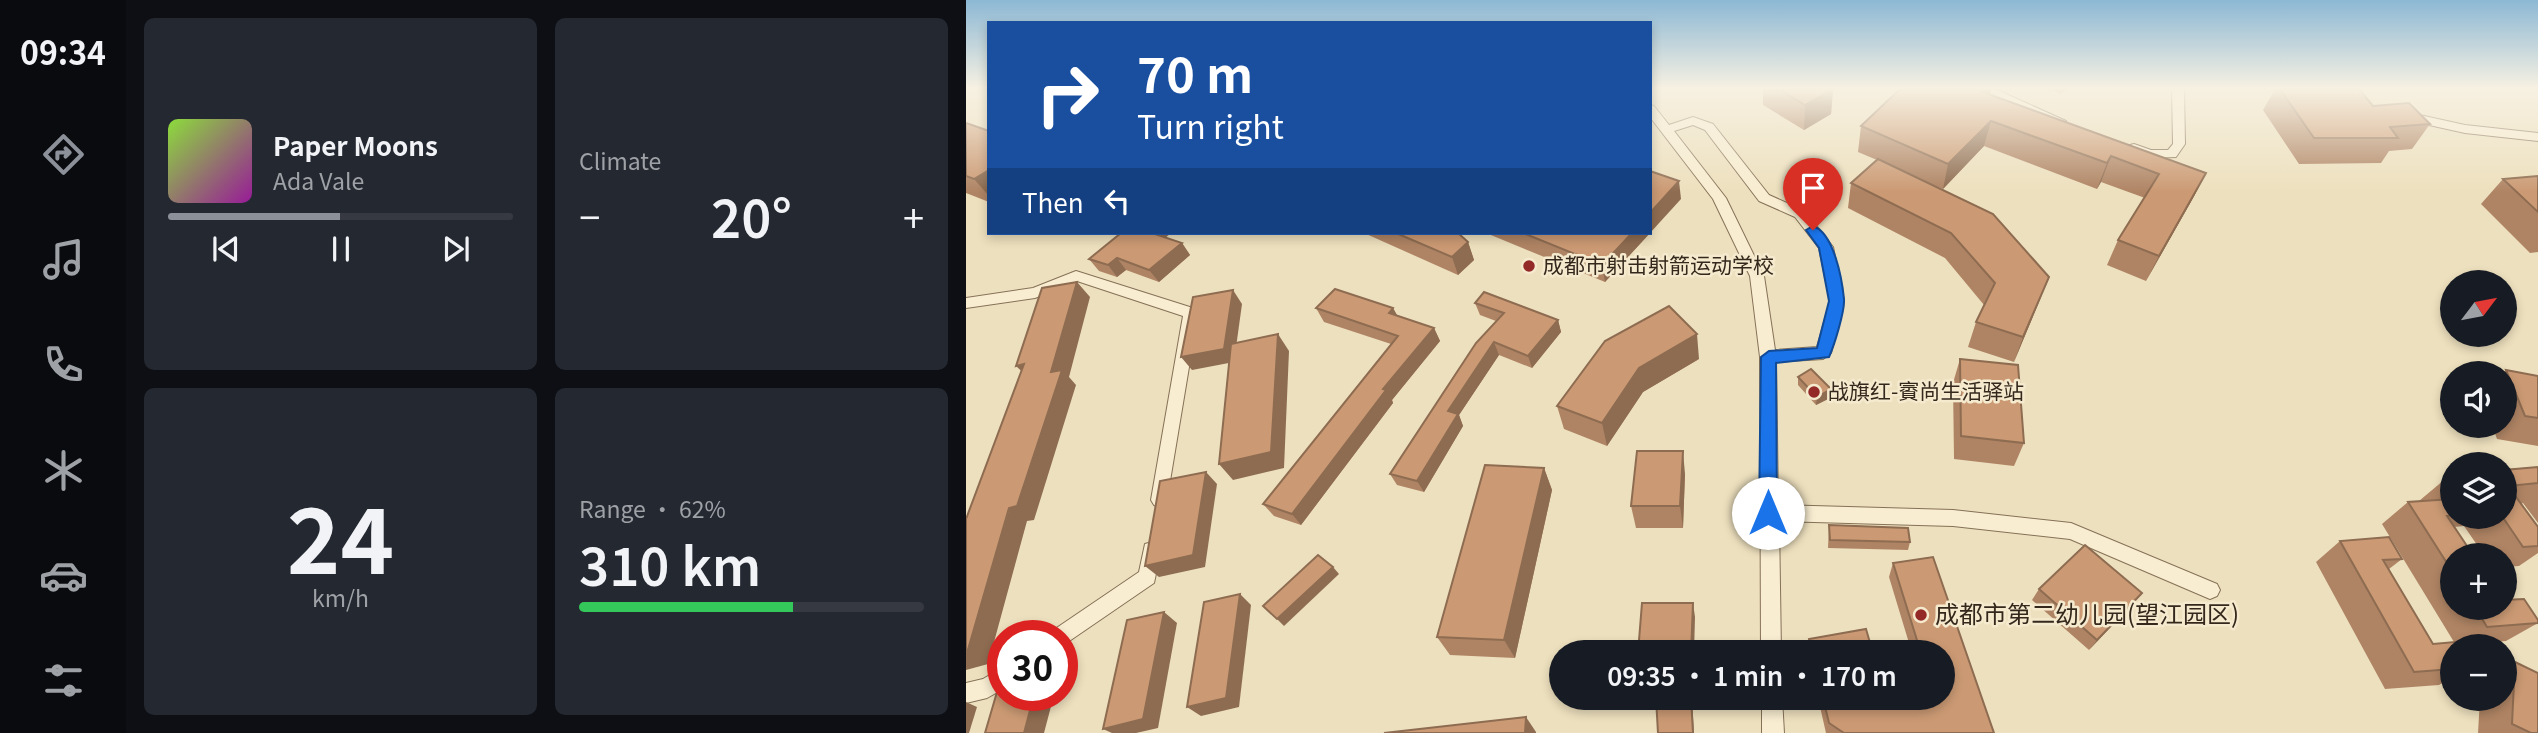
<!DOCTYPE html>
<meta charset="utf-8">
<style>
body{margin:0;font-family:Georgia,"Noto Sans SC",serif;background:#242831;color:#f1f3f6;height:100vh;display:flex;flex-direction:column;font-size:26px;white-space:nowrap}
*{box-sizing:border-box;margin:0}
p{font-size:23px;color:#9ea1a6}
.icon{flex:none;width:38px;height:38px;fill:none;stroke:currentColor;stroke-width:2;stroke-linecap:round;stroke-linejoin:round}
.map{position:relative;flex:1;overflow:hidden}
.sheet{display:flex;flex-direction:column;gap:18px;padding:18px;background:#0d0f14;width:840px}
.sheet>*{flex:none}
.guide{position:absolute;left:21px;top:21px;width:665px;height:214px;border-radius:0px;box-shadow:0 4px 10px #0003;background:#1a4fa0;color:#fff;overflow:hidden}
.needle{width:46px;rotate:58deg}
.fabs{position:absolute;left:1474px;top:270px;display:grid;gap:14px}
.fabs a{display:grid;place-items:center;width:77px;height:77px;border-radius:50%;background:#171b24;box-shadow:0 4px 10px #0003;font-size:35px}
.speed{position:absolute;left:21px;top:620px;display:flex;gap:14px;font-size:35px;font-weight:700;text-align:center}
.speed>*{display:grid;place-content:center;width:91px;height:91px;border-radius:50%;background:#171b24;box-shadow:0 4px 10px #0003;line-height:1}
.speed .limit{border:10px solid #d22;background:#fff;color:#111}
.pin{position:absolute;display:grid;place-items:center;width:60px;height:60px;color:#fff;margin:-72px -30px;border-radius:50% 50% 50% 0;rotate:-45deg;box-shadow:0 0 7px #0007}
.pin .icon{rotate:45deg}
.me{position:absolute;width:77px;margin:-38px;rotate:0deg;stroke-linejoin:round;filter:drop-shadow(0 0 5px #0008)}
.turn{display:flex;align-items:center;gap:24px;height:147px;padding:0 35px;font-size:32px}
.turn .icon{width:91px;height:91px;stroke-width:2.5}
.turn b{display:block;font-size:49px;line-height:60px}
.then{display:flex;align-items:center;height:66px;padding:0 35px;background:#0003;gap:14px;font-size:26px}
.big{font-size:52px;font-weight:600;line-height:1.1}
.sheet .card{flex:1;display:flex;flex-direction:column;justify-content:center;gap:10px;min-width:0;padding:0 24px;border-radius:10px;background:#242831}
.sheet .dial{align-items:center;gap:0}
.dial b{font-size:91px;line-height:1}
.song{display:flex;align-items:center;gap:21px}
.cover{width:84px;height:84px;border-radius:10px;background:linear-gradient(135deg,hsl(90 70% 55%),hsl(300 70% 35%))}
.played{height:7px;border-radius:4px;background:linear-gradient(90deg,#8c9099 50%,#363941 50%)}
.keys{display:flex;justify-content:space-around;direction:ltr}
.heat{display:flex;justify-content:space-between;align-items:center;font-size:38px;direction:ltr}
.charge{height:10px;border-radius:5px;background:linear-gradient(90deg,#34c759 62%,#363941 0)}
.sheet .tiles{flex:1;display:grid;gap:18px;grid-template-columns:repeat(2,1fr)}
.trip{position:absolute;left:583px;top:640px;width:406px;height:70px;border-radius:35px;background:#171b24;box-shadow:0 4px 10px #0003;font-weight:600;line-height:70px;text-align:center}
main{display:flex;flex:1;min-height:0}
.dock{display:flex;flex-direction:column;width:126px;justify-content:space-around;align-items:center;background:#090b0e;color:#9ea1a6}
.dock .icon{width:49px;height:49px}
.dock .current{color:#8c9099}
.dock b{font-size:32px;color:#f1f3f6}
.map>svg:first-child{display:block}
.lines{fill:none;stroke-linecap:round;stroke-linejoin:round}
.minor-casing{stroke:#857157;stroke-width:2}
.minor{fill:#f8edd1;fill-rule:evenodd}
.wall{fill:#af8464}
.shaded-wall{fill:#8e6c51}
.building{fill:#cb9a74;stroke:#8e6c51;stroke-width:2}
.route{fill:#1a73e8;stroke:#114b97;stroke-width:2}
.poi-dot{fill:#932a28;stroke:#f5eace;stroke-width:2.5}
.labels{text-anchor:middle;stroke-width:5;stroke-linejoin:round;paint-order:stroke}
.poi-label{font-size:21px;fill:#34281c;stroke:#f5eace;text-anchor:start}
.near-poi-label{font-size:24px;fill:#34281c;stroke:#f5eace;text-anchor:start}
</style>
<main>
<nav class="dock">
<b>09:34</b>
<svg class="icon current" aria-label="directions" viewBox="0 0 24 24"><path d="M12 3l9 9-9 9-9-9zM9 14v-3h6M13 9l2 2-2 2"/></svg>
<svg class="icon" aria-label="music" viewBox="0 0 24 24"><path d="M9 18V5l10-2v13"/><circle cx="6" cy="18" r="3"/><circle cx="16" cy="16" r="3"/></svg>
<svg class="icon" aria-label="phone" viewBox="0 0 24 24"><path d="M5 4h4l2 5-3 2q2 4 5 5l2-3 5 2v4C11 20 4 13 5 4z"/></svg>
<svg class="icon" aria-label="climate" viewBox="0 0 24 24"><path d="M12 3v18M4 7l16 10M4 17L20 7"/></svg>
<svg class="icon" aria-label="car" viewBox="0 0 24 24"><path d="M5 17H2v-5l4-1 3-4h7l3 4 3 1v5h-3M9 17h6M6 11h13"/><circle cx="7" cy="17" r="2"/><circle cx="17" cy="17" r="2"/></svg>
<svg class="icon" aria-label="filters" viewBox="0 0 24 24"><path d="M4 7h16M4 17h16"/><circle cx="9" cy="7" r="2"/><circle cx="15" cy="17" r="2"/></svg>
</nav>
<section class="sheet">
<div class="tiles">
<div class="card">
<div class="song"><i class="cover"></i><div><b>Paper Moons</b><p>Ada Vale</p></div></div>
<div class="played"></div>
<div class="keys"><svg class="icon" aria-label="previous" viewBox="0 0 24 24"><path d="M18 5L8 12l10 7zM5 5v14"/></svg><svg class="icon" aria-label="pause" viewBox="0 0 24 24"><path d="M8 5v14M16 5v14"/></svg><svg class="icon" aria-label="next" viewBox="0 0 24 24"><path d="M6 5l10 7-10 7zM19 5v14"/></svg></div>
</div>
<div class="card"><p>Climate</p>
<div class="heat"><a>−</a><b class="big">20°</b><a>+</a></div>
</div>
<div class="card dial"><b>24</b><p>km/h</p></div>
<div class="card"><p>Range · 62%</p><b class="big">310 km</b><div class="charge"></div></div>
</div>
</section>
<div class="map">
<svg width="1572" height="733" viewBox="0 0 1572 733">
<rect width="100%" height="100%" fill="#ede0be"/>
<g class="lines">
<g class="minor-casing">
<g id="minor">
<path d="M1012 89H1029L1100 121 1098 124H1090Z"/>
<path d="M1206 89H1218L1219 144 1210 157 1183 158 1164 151V145L1168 144 1185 150H1202L1207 144Z"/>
<path d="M684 105 688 106 703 125 727 117 747 124 803 195 839 211 867 247 878 301 865 353 857 359 810 362 812 505 987 510 1105 523 1251 584 1254 590 1251 596 1244 599 1104 539 987 526 813 521 815 653H795L794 357 784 276 747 199 684 117ZM727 125 739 130 793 201 829 217 853 248 864 301 851 347 809 350 798 276 760 198 708 131Z"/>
<path d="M1440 112 1499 125 1572 133V141L1499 133 1436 119 1434 116Z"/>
<path d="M110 271 230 309 232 313 200 505 194 508 188 505 185 500 217 316 111 281 69 298 0 308V298L67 288Z"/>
<path d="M186 542 193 544 195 550 188 583 96 646V635H86L89 629 173 572 179 544Z"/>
<path d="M37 667V689L21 698 0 703V683L17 679Z"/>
<path d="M796 698H816L818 733H796Z"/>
</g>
</g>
<use href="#minor" class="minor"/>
</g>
<g class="wall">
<path d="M797 89H867L865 114 838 130 797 105Z"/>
<path d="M1025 89 1023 95 1240 173 1227 198 1180 281 1141 265 1152 240 1179 198 1135 182 1131 189 1018 146 977 189 953 179 1083 277 1048 362 1002 347 1010 322 1018 305 979 258 882 208 885 183 911 160 892 152 895 126Z"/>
<path d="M1085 89H1102L1094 94Z"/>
<path d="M1309 89H1393L1407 106 1464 124 1446 149 1423 151 1415 163 1333 164 1297 110Z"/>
<path d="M0 123 23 131V202L0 193Z"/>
<path d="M1572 176V252L1564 253 1515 204 1537 179Z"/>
<path d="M155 233H205L199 237 216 243 224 255 193 282 160 270 151 277 133 271 123 259Z"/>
<path d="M398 233H492L502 242 508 260 492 275Z"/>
<path d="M520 233H684L639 282Z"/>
<path d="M509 303 592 320 595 332 566 368 533 355 493 415 497 426 458 492 431 485 424 474 530 321 514 315Z"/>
<path d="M350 308H427L431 315 468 328 474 341 426 400 427 403 335 525 308 516 297 504 425 344 358 322Z"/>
<path d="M733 359 677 392 641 446 598 429 591 406Z"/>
<path d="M994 359 1058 443 1048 466 988 459 987 383Z"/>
<path d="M1540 370 1572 376V446L1531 439 1526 425H1538V373H1537Z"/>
<path d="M832 377 865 389 864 398 850 405 832 385Z"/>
<path d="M1572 467V523L1557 503 1555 504 1572 527V553L1553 566 1538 567V555H1518L1498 526 1488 527 1486 555V607H1538L1572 620V623L1540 641 1486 646V677L1473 685 1419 689 1350 562 1374 541 1436 559 1423 569 1467 644 1488 642 1416 524 1442 502 1453 501 1478 480H1486V516H1538V470Z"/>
<path d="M578 468 586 490 549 658 484 655 471 637Z"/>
<path d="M719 474 717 528H670L665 506Z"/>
<path d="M863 525 944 542 942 550 862 548Z"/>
<path d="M927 563 1028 733H860L852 698H976V653H946L923 577Z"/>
<path d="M1073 589 1167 603 1123 650 1066 600Z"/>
<path d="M843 639 907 653H842Z"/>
<path d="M1549 662 1572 733H1512L1514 698H1538V667Z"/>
</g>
<g class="shaded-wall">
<path d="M867 89 865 114 838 130 839 105Z"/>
<path d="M1015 89H1025L1022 101 1014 91Z"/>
<path d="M1025 121 1018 146 977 189 982 164Z"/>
<path d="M1145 156 1135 182 1131 189 1141 163Z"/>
<path d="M23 170V196L8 179Z"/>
<path d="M1240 173 1227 198 1180 281 1193 256Z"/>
<path d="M713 181 715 199 684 233V213Z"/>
<path d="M183 233H205L192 244Z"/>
<path d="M666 233H684L639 282 636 265Z"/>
<path d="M502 242 508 260 492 275 486 257Z"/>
<path d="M216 243 224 255 193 282 183 270Z"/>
<path d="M151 258 160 270 151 277 142 265Z"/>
<path d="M1083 277 1073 302 1048 362 1057 337Z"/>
<path d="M111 282 124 297 103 377 110 385 68 520 61 521 22 664 0 670V654Z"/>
<path d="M267 290 276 304 268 362 226 370 215 357Z"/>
<path d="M427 308 434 321 423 313Z"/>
<path d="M592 320 595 332 566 368 562 356Z"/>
<path d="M468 328 474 341 426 400 427 403 335 525 326 514 417 389Z"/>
<path d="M312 334 323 351 318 468 267 480 253 464Z"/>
<path d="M731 334 733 359 677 392 641 446 636 423 673 368Z"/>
<path d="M528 342 533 355 493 415 497 426 458 492 451 481 482 411Z"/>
<path d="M58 364 66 381 50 366Z"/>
<path d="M865 389 864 398 850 405 851 397Z"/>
<path d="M717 451 719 474 717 528 714 506Z"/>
<path d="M578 468 586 490 549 658 538 640Z"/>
<path d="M240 472 251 484 239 567 193 577 179 566Z"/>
<path d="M367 567 373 574 318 626 311 619Z"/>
<path d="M1176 593 1167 603 1123 650 1131 640Z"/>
<path d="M274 594 285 605 273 707 235 716 221 707Z"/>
<path d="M727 603 729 617 728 653H725Z"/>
<path d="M198 612 211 623 192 728 170 733H146L137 729Z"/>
<path d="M68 695H88L78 733H58Z"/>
<path d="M725 698H726L728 733H727Z"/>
<path d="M0 702 11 707 3 733H0Z"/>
<path d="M560 717 570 732V733H559Z"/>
</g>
<g class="building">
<path d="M813 89H866L839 105Z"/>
<path d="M934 89H1015L1014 91 1240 173 1193 256 1152 240 1193 174 1145 156 1141 163 1025 121 982 164 895 126Z"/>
<path d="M1314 89H1393L1407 106 1443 103 1464 124 1424 127 1432 138H1348Z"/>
<path d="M0 123 23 131V170L8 179 0 176Z"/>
<path d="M912 159 1027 214 1083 277 1057 337 1010 322 1029 283 985 233 885 183Z"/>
<path d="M684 171 713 181 684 213Z"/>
<path d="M1572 176V212L1537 179Z"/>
<path d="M155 233H186L216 243 183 270 151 258 142 265 123 259Z"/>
<path d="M430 233H492L502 242 486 257Z"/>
<path d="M557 233H666L636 265Z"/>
<path d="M111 282 85 372 96 370 51 506 43 508 1 653 0 654V519L58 364 50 366 76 288Z"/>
<path d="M369 289 427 308 423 313 468 328 417 389 420 390 326 514 297 504 432 336 350 308Z"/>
<path d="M267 290 258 349 215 357 227 297Z"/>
<path d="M518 292 592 320 562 356 528 342 482 411 492 414 451 481 424 474 510 343 538 313 509 303Z"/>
<path d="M703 306 731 334 673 368 636 423 591 406 639 341Z"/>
<path d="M312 334 305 452 253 464 265 344Z"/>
<path d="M994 359 1052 365 1058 443 995 436Z"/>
<path d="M845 369 865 389 851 397 832 377Z"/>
<path d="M1540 370 1572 376V418L1559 416Z"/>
<path d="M671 451H717L714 506H665Z"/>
<path d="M519 465 578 468 538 640 471 637Z"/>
<path d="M1572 467V483L1542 486 1572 527V546L1557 547 1536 516H1538V470Z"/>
<path d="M240 472 227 555 179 566 194 481Z"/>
<path d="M1478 480H1486V492Z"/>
<path d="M1486 499V515L1481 516 1507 555H1486V571L1442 502Z"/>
<path d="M863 525 942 528 944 542 864 540Z"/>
<path d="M1423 537 1436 559 1417 560 1467 644 1489 642 1491 646H1486V669L1448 672 1374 541Z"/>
<path d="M1119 545 1176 593 1131 640 1073 589Z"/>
<path d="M352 555 367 567 311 619 297 606Z"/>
<path d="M967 557 1028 733H878L863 723 857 698H976V653H955L927 563Z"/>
<path d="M274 594 260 698 221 707 238 602Z"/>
<path d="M1558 599 1572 620V623L1521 627 1509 607H1538V600Z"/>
<path d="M676 603H727L725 653H672Z"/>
<path d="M198 612 177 719 137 729 161 620Z"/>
<path d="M900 629 907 653H846L843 639Z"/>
<path d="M1549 662 1572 673V733H1565L1546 724Z"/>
<path d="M37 690V695H68L58 733H19L31 692Z"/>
<path d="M690 698H725L727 733H692Z"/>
<path d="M560 717 559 733H418Z"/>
</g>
<linearGradient id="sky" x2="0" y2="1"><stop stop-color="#8cb8d4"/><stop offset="0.46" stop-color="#f7f1e2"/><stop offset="1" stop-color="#f7f1e2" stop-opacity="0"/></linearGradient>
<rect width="1572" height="192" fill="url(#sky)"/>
<path class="route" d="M847 226C868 233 876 279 878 299 879 311 868 346 863 357L810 363 811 513 809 519 802 521 796 519 793 513 795 357 803 351 851 348 863 301 853 248 840 230Z"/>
<g class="poi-dot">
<circle cx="563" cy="266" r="7"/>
<circle cx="848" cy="392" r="7"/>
<circle cx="955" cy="615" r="7"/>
</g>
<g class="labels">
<g class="poi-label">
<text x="577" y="273">成都市射击射箭运动学校</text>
<text x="862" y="399">战旗红-賨尚生活驿站</text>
</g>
<g class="near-poi-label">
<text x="969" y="623">成都市第二幼儿园(望江园区)</text>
</g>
</g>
</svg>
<div class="fabs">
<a><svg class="needle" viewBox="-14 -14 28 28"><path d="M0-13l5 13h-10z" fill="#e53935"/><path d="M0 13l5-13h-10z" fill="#9ea1a6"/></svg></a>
<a><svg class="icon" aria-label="sound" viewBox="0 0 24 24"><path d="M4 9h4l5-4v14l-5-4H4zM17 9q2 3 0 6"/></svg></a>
<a><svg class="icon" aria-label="layers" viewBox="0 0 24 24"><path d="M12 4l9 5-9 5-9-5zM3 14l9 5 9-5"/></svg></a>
<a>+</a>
<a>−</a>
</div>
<div class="speed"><div class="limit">30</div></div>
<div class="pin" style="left:847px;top:230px;background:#d93025"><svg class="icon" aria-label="arrive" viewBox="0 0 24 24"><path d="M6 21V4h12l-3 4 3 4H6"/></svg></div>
<svg class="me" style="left:802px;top:513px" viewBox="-20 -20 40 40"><circle r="19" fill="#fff"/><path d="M0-13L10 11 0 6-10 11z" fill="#1a73e8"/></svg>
<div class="trip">09:35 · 1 min · 170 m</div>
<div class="guide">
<div class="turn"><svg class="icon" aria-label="right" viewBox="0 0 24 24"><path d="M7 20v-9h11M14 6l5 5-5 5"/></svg><div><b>70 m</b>Turn right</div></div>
<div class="then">Then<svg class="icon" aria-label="left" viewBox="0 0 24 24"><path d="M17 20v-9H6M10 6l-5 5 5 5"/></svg></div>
</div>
</div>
</main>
